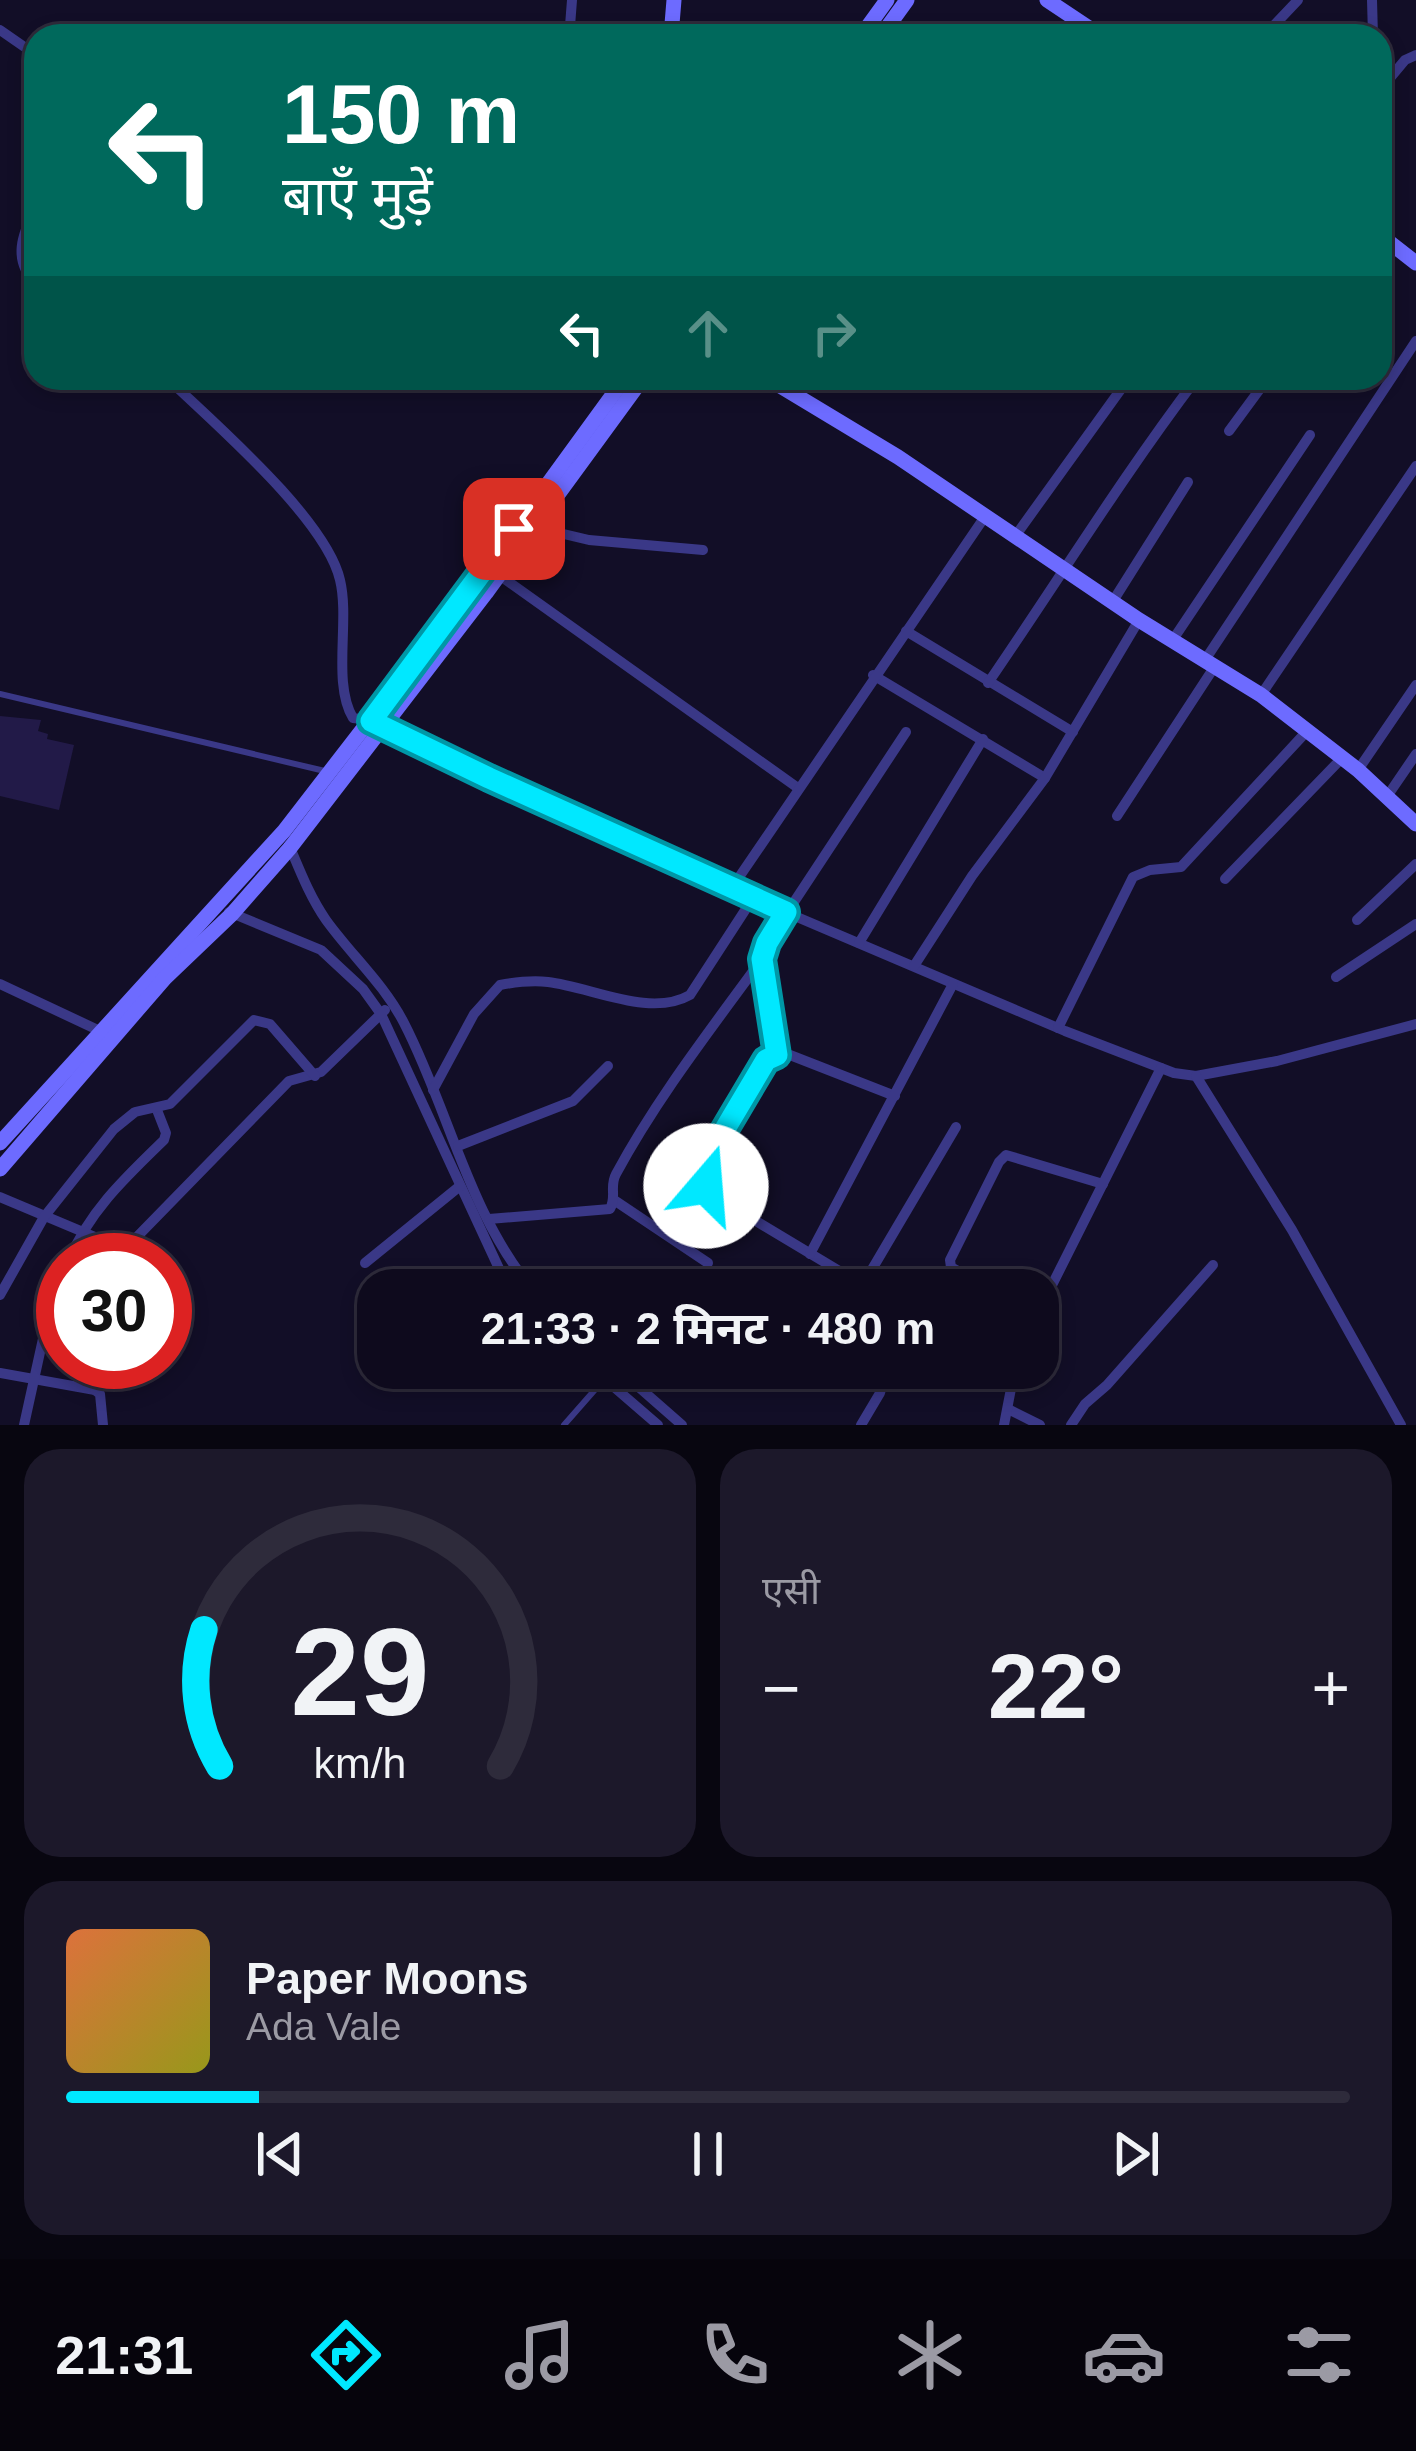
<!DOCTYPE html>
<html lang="hi">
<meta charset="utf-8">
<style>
body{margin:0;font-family:Arial,"Noto Sans Devanagari",sans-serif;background:#1c182a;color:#f1f3f6;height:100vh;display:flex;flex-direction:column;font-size:45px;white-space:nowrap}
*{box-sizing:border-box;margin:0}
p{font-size:39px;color:#9b9aa4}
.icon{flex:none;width:66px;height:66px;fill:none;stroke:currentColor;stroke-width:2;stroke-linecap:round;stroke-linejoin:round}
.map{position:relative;height:1425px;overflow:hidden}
.sheet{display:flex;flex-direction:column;gap:24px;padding:24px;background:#080610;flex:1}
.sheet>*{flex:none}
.top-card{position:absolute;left:24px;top:24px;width:1368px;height:366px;border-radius:36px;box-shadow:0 6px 18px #0003,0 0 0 3px #2e2b3b;background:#00695c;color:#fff;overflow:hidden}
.speed{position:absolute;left:36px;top:1233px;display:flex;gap:24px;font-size:60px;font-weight:700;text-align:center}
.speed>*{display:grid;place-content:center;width:156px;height:156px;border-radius:50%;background:#0e0a1d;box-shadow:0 6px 18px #0003,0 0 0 3px #2e2b3b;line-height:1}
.speed .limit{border:18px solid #d22;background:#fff;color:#111}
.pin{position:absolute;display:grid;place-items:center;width:102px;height:102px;color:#fff;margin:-51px;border-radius:24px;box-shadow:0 6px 18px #0006}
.me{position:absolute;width:132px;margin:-66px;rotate:18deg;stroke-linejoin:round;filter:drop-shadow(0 0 9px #0008)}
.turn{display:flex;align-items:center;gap:42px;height:252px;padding:0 60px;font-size:54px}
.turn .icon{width:156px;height:156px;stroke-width:2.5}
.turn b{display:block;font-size:84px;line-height:102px}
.lanes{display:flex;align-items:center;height:114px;padding:0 60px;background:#0003;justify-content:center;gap:60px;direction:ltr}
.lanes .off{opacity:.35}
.big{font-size:90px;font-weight:700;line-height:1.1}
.sheet .card{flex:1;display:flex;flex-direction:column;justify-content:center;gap:18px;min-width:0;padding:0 42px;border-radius:36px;background:#1c182a}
.sheet .dial{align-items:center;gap:0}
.dial svg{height:312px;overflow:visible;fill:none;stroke:#2e2b3b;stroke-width:7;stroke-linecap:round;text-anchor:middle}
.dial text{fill:#f1f3f6;stroke:none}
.song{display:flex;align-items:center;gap:36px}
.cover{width:144px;height:144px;border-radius:18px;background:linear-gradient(135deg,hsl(20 70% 55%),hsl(60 70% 35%))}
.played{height:12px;border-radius:6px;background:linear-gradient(90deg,#00e8ff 15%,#2e2b3b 15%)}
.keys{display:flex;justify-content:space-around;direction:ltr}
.heat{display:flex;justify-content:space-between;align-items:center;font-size:66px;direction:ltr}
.sheet .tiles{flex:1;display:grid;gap:24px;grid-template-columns:1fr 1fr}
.card:last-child{grid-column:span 2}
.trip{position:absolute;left:357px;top:1269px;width:702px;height:120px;border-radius:36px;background:#0e0a1d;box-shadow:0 6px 18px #0003,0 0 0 3px #2e2b3b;font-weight:700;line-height:120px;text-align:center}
.tab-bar{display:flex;height:192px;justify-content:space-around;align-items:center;background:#06040c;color:#9b9aa4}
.tab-bar .icon{width:84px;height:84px}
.tab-bar .current{color:#00e8ff}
.tab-bar b{font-size:54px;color:#f1f3f6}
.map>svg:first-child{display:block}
.building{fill:#221a48}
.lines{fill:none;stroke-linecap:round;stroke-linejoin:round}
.lane{stroke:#3a3887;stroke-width:6}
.street{stroke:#3a3887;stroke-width:10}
.secondary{stroke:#6d6bff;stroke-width:15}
.route-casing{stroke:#0097a6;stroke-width:30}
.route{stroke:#00e8ff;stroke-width:21}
</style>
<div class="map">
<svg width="1416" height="1425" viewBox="0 0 1416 1425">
<rect width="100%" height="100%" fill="#120e27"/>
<path class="building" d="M0 716 41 720 38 731 48 734 47 739 74 745 59 810 0 796Z"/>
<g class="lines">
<g class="lane">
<path d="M0 694 329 772"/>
<path d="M564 1425 614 1368"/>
</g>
<g class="street">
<path d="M572 0 570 26 574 36"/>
<path d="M1372 0 1373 36"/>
<path d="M0 30 36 55"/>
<path d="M1264 36 1298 0"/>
<path d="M1312 36 1319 28"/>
<path d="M1380 90 1405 60 1416 55"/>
<path d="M36 207C22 234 12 260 36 284"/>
<path d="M167 378C215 424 326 519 340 580 350 621 332 683 353 718L371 720 731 889 1065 1031 1174 1073 1196 1076 1277 1061 1416 1024"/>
<path d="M1229 431 1268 378"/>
<path d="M534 527 589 540 703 550"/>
<path d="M1016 535 1129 378"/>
<path d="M499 575 798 788"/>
<path d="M1113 601 1188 482"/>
<path d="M906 631 1073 732"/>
<path d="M1172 641 1310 435"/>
<path d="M1205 660 1416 341"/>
<path d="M873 675 1045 778"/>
<path d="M988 683C1058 581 1122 477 1197 378"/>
<path d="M1261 695 1416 466"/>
<path d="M1358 770 1416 685"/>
<path d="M1386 798 1416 754"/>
<path d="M1117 816 1215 666"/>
<path d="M289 845C300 871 310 897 326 920 352 956 384 984 404 1023 449 1110 469 1215 533 1290"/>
<path d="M1225 879 1342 758"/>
<path d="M731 889 986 515"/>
<path d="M229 912 321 950 363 989 381 1014 502 1275 514 1290"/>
<path d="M1357 920 1416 864"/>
<path d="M859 943 983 739"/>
<path d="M914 966 972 876 1045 778 1139 620"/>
<path d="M1336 977 1416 924"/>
<path d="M0 984 100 1031"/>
<path d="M1058 1028 1133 877 1150 870 1181 867 1308 730"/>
<path d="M777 1055 762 971 767 943 906 732"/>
<path d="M1196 1076 1292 1230 1401 1425"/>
<path d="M433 1090 474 1014 500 985C516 982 532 980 548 982 591 987 650 1018 690 995L753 898"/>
<path d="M895 1096 790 1055 772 1057 706 1161V1186L721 1200 846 1275 863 1278 871 1271 956 1127"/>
<path d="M458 1146 573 1101 608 1066"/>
<path d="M0 1197 126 1250"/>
<path d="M614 1200 708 1263"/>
<path d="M489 1219 610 1209C617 1196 609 1187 616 1174 657 1098 711 1029 762 959"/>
<path d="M810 1254 953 984"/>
<path d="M69 1260C90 1210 126 1177 164 1140L166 1133 157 1110"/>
<path d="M125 1260 131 1243 289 1081 321 1072 385 1010"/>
<path d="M365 1263 460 1186"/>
<path d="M935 1290 951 1267"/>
<path d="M991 1290 951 1267 950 1260 999 1162 1006 1155 1103 1184"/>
<path d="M0 1295 44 1217 114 1129 135 1112 170 1104 254 1020 270 1024 315 1076"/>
<path d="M1038 1313 1161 1068"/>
<path d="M592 1368 658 1425"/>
<path d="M617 1368 682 1425"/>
<path d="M0 1373 95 1390 100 1394 103 1425"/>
<path d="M95 1390 101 1362"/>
<path d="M1008 1409 1040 1425"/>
<path d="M24 1425 48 1316 63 1275"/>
<path d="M861 1425 880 1393 887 1368"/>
<path d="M1004 1425 1015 1368"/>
<path d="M1071 1425 1085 1404 1107 1385 1213 1265"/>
</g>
<g class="secondary">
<path d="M1047 0 1101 36"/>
<path d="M671 36 674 0"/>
<path d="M861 36 887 0"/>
<path d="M881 36 907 0"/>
<path d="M1380 235 1416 263"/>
<path d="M767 378 898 457 1139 620 1261 695 1358 770 1416 824"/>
<path d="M0 1143 284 831 475 584 625 378"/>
<path d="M0 1169 165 978 232 914 290 848 486 593 643 378"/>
</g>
</g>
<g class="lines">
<g class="route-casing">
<path id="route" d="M514 529 371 721 489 778 786 912 767 943 762 959 777 1055 766 1060 706 1161V1186"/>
</g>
<use href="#route" class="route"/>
</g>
</svg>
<div class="speed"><div class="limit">30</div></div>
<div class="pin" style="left:514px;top:529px;background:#d93025"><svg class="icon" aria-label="arrive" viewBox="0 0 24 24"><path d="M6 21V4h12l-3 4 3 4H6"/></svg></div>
<svg class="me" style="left:706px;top:1186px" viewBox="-20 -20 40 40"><circle r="19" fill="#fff"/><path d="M0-13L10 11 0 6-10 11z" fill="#00e8ff"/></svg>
<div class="trip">21:33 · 2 मिनट · 480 m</div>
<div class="top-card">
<div class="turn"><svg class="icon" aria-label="left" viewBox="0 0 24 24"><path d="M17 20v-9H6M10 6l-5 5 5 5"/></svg><div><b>150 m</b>बाएँ मुड़ें</div></div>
<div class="lanes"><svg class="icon" aria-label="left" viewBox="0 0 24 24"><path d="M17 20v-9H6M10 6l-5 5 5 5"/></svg><svg class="icon off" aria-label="ahead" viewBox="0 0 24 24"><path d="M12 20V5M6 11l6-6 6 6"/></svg><svg class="icon off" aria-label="right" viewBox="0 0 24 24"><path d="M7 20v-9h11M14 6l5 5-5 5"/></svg></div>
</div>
</div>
<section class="sheet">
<div class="tiles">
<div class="card dial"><svg viewBox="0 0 100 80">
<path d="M14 69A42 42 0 1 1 86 69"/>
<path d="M14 69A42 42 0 0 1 10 34" stroke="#00e8ff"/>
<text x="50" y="56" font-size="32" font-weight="700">29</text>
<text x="50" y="72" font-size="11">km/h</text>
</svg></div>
<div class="card"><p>एसी</p>
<div class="heat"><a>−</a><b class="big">22°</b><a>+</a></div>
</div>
<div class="card">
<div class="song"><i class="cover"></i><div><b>Paper Moons</b><p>Ada Vale</p></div></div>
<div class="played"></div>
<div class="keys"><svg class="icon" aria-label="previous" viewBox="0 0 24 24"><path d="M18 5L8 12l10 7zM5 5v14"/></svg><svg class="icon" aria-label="pause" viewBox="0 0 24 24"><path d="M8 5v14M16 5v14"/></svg><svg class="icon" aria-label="next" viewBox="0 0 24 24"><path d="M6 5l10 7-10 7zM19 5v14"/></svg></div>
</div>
</div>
</section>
<nav class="tab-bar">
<b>21:31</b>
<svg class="icon current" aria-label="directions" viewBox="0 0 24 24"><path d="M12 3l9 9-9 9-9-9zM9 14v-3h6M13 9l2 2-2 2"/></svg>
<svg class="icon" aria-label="music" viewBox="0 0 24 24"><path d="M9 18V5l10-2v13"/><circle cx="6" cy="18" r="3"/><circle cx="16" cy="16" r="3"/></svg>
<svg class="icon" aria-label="phone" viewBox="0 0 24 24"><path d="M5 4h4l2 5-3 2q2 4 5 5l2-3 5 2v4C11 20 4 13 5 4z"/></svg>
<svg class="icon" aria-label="climate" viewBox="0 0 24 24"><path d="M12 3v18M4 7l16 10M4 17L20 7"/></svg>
<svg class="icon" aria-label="car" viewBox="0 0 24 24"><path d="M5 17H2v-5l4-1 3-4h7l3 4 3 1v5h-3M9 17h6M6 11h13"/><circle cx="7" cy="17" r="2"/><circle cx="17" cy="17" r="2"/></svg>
<svg class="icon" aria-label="filters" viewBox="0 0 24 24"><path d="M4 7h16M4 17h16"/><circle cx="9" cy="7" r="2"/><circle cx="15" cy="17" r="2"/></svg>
</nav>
